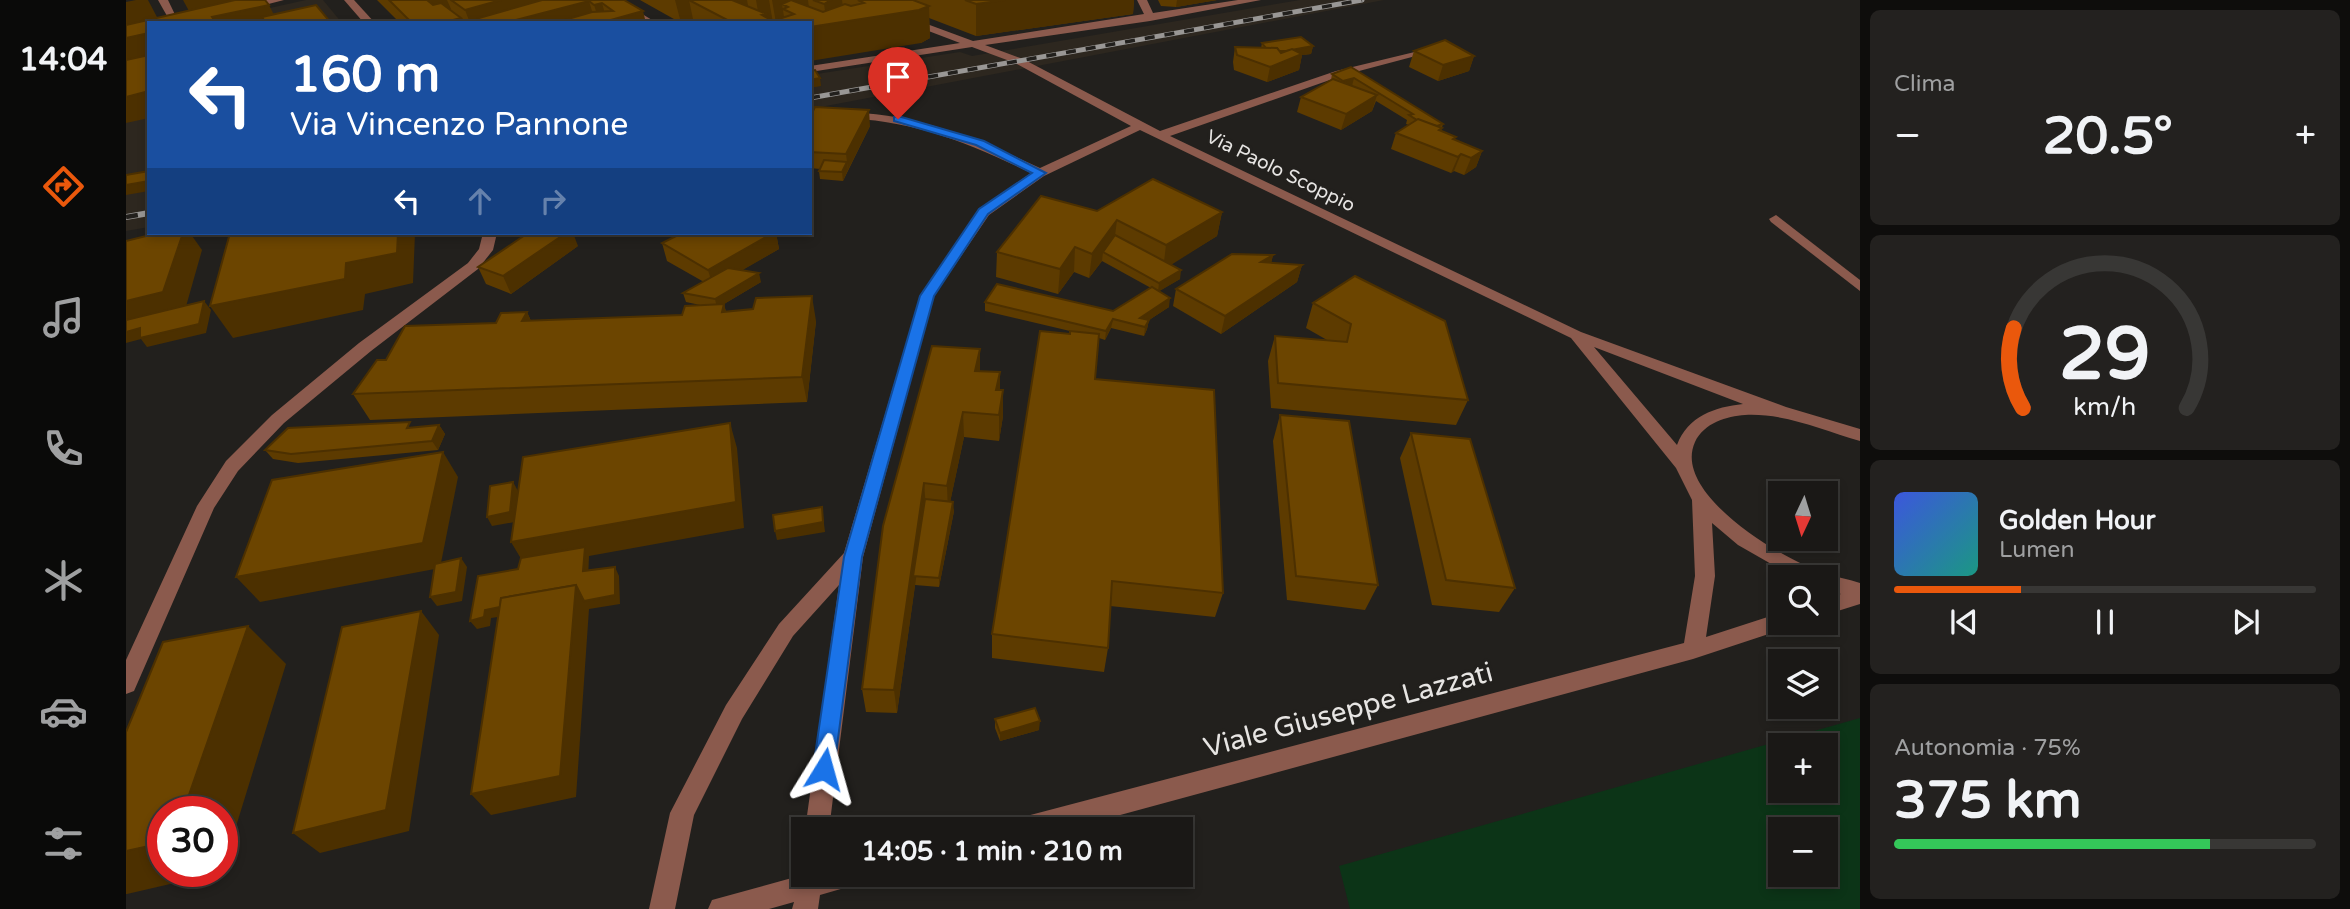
<!DOCTYPE html>
<html lang="it">
<meta charset="utf-8">
<style>
body{margin:0;font-family:"Varela Round",sans-serif;background:#23211f;color:#f1f3f6;height:100vh;display:flex;flex-direction:column;font-size:26px;white-space:nowrap}
*{box-sizing:border-box;margin:0}
p{font-size:23px;color:#9fa0a1}
.icon{flex:none;width:38px;height:38px;fill:none;stroke:currentColor;stroke-width:2;stroke-linecap:round;stroke-linejoin:round}
.map{position:relative;flex:1;overflow:hidden}
.panel{display:flex;flex-direction:column;gap:10px;padding:10px;background:#0e0d0c;width:490px}
.panel>*{flex:none}
.banner{position:absolute;left:21px;top:21px;width:665px;height:214px;border-radius:0px;box-shadow:0 4px 10px #0003,0 0 0 2px #383735;background:#1a4fa0;color:#fff;overflow:hidden}
.needle{width:46px;rotate:184deg}
.buttons{position:absolute;left:1642px;top:481px;display:grid;gap:14px}
.buttons a{display:grid;place-items:center;width:70px;height:70px;border-radius:0px;background:#1a1816;box-shadow:0 4px 10px #0003,0 0 0 2px #383735;font-size:35px}
.speed{position:absolute;left:21px;top:796px;display:flex;gap:14px;font-size:35px;font-weight:700;text-align:center}
.speed>*{display:grid;place-content:center;width:91px;height:91px;border-radius:50%;background:#1a1816;box-shadow:0 4px 10px #0003,0 0 0 2px #383735;line-height:1}
.speed .limit{border:10px solid #d22;background:#fff;color:#111}
.pin{position:absolute;display:grid;place-items:center;width:60px;height:60px;color:#fff;margin:-72px -30px;border-radius:50% 50% 50% 0;rotate:-45deg;box-shadow:0 0 7px #0007}
.pin .icon{rotate:45deg}
.me{position:absolute;width:77px;margin:-38px;rotate:8deg;stroke-linejoin:round;filter:drop-shadow(0 0 5px #0008)}
.turn{display:flex;align-items:center;gap:24px;height:147px;padding:0 28px;font-size:32px}
.turn .icon{width:91px;height:91px;stroke-width:2.5}
.turn b{display:block;font-size:49px;line-height:60px}
.lanes{display:flex;align-items:center;height:66px;padding:0 28px;background:#0003;justify-content:center;gap:35px;direction:ltr}
.lanes .off{opacity:.35}
.big{font-size:52px;font-weight:700;line-height:1.1}
.panel .card{flex:1;display:flex;flex-direction:column;justify-content:center;gap:10px;min-width:0;padding:0 24px;border-radius:10px;background:#23211f}
.panel .dial{align-items:center;gap:0}
.dial svg{height:182px;overflow:visible;fill:none;stroke:#383735;stroke-width:7;stroke-linecap:round;text-anchor:middle}
.dial text{fill:#f1f3f6;stroke:none}
.song{display:flex;align-items:center;gap:21px}
.cover{width:84px;height:84px;border-radius:10px;background:linear-gradient(135deg,hsl(230 70% 55%),hsl(170 70% 35%))}
.played{height:7px;border-radius:4px;background:linear-gradient(90deg,#ea580c 30%,#383735 30%)}
.keys{display:flex;justify-content:space-around;direction:ltr}
.heat{display:flex;justify-content:space-between;align-items:center;font-size:38px;direction:ltr}
.charge{height:10px;border-radius:5px;background:linear-gradient(90deg,#34c759 75%,#383735 0)}
.trip{position:absolute;left:665px;top:817px;width:402px;height:70px;border-radius:0px;background:#1a1816;box-shadow:0 4px 10px #0003,0 0 0 2px #383735;font-weight:700;line-height:70px;text-align:center}
main{display:flex;flex:1;min-height:0}
.dock{display:flex;flex-direction:column;width:126px;justify-content:space-around;align-items:center;background:#0a0a09;color:#9fa0a1}
.dock .icon{width:49px;height:49px}
.dock .selected{color:#ea580c}
.dock b{font-size:32px;color:#f1f3f6}
.map>svg:first-child{display:block}
.built{fill:#2d271f}
.green{fill:#0c3417;fill-rule:evenodd}
.lines{fill:none;stroke-linecap:round;stroke-linejoin:round}
.minor{fill:#8b5a4d;fill-rule:evenodd}
.rail-far1-casing{stroke:#999795;stroke-width:5}
.rail-casing{stroke:#999795;stroke-width:6}
.rail-far1{stroke:#22201d;stroke-width:3.5;stroke-dasharray:10;stroke-linecap:butt}
.rail{stroke:#22201d;stroke-width:4.5;stroke-dasharray:12;stroke-linecap:butt}
.wall{fill:#5d3b00}
.shaded-wall{fill:#4c3000}
.building{fill:#6c4500;stroke:#4c3000;stroke-width:2}
.route{fill:#1a73e8;stroke:#114b97;stroke-width:2}
.labels{text-anchor:middle;stroke-width:6;stroke-linejoin:round;paint-order:stroke}
.far-street-label{font-size:19px;fill:#e7e5e3;stroke:#22201d}
.near-street-label{font-size:28px;fill:#e7e5e3;stroke:#22201d}
</style>
<main>
<nav class="dock">
<b>14:04</b>
<svg class="icon selected" aria-label="directions" viewBox="0 0 24 24"><path d="M12 3l9 9-9 9-9-9zM9 14v-3h6M13 9l2 2-2 2"/></svg>
<svg class="icon" aria-label="music" viewBox="0 0 24 24"><path d="M9 18V5l10-2v13"/><circle cx="6" cy="18" r="3"/><circle cx="16" cy="16" r="3"/></svg>
<svg class="icon" aria-label="phone" viewBox="0 0 24 24"><path d="M5 4h4l2 5-3 2q2 4 5 5l2-3 5 2v4C11 20 4 13 5 4z"/></svg>
<svg class="icon" aria-label="climate" viewBox="0 0 24 24"><path d="M12 3v18M4 7l16 10M4 17L20 7"/></svg>
<svg class="icon" aria-label="car" viewBox="0 0 24 24"><path d="M5 17H2v-5l4-1 3-4h7l3 4 3 1v5h-3M9 17h6M6 11h13"/><circle cx="7" cy="17" r="2"/><circle cx="17" cy="17" r="2"/></svg>
<svg class="icon" aria-label="filters" viewBox="0 0 24 24"><path d="M4 7h16M4 17h16"/><circle cx="9" cy="7" r="2"/><circle cx="15" cy="17" r="2"/></svg>
</nav>
<div class="map">
<svg width="1734" height="909" viewBox="0 0 1734 909">
<rect width="100%" height="100%" fill="#22201d"/>
<g class="built">
<path d="M180 0H197L216 23H77Z"/>
<path d="M1174 0H1258L684 109V75L834 52 846 56Z"/>
<path d="M23 35V227L0 231V40Z"/>
</g>
<path class="green" d="M1734 718V909H1224L1213 866ZM1654 746H1699V791H1654ZM1654 830H1699V875H1654Z"/>
<g class="lines">
<g class="minor">
<path d="M32 0H42L53 23H45Z"/>
<path d="M139 0H158L119 10 114 7Z"/>
<path d="M218 0H228L249 23H238Z"/>
<path d="M481 0H493L531 23H519Z"/>
<path d="M1011 0H1021L1027 13 1112 0H1135L1024 21 859 45 897 59 1034 131 1210 71 1301 49V53L1218 75 1044 136 1455 332 1660 407 1734 429V441C1696 430 1659 413 1619 415 1601 416 1578 423 1569 442 1545 494 1659 561 1698 573 1709 577 1722 579 1734 583V604L1699 615V599L1715 594 1699 589V578H1670L1612 545 1586 523 1589 576 1580 637 1654 613V623H1664L1661 628 1567 659 939 830H881L884 821 893 818 1558 643 1569 576 1566 500 1550 468 1445 338 1014 130 918 176 863 215 808 296 737 557 703 830H679L713 585 667 636 616 719 568 815 549 909H523L544 813 600 705 653 624 718 553 794 296 853 209 905 173C832 138 767 112 684 120V114C767 105 840 133 914 168L1005 126 889 63 846 47 684 72V66L834 43 779 22V18L782 17 847 41 1018 14ZM1468 347 1617 404C1589 407 1562 416 1551 445Z"/>
<path d="M1650 215 1734 280V291L1645 222 1643 219Z"/>
<path d="M357 233H371L367 250 352 269 245 351 158 423 112 471 88 508 8 691 0 694V660L71 506 100 461 146 415 233 343 342 263 353 249Z"/>
<path d="M677 869V875H736L732 884 694 895 692 909H666L668 902 643 909H582L586 900 673 876Z"/>
</g>
<g class="rail-far1-casing">
<path id="rail-far1" d="M684 98 1236 0"/>
</g>
<g class="rail-casing">
<path id="rail" d="M0 217 23 213"/>
</g>
<use href="#rail-far1" class="rail-far1"/>
<use href="#rail" class="rail"/>
</g>
<g class="wall">
<path d="M251 0H498L520 23H274Z"/>
<path d="M514 0H1008L1007 14 850 36 803 18 804 38 795 43 684 23H568L567 19 555 23Z"/>
<path d="M1032 0H1091L1050 7 1035 6Z"/>
<path d="M1136 43 1187 46 1185 54 1176 55 1173 70 1141 82 1108 70 1107 62 1109 47 1135 48Z"/>
<path d="M1288 51 1348 56 1343 71 1312 81 1283 67Z"/>
<path d="M1225 67 1317 124 1315 131 1329 140 1356 151 1350 167 1338 175 1328 171 1325 173 1265 149 1270 133 1283 125 1280 124 1281 120 1250 101 1246 111 1215 130 1171 112 1175 97 1205 80 1206 74Z"/>
<path d="M684 117 744 126 717 181 694 179 693 171 694 169 684 168Z"/>
<path d="M971 211 1096 212 1091 236 1045 264 1054 279 1033 291 1043 307 1023 320 1021 329 1018 336 985 328 979 340 973 338 969 379 1097 593 1089 617 984 606 982 648 978 672 866 658V634L944 331 859 311V302L987 311 1025 288 976 261 963 278 948 272 932 294 870 277 871 252Z"/>
<path d="M556 233H650L653 249 616 270 635 282 598 304 600 312 690 321 681 402 244 420 227 394 260 360 401 312 405 321 556 315 574 305 560 302 557 293 578 282 541 261 536 243Z"/>
<path d="M452 246 385 294 360 284 352 267Z"/>
<path d="M1147 255 1145 263 1176 265 1171 282 1095 334 1047 306 1050 289Z"/>
<path d="M1229 276 1342 400 1330 425 1145 408 1142 361 1149 336 1201 340 1180 328 1187 303Z"/>
<path d="M854 349V371L874 390 877 416 873 441 838 437 824 502 828 511 813 587 789 585 771 713 740 712 736 689 757 526Z"/>
<path d="M1154 415 1252 585 1239 610 1161 600 1147 441Z"/>
<path d="M313 425 319 434 312 450 172 463 147 459 139 450 287 428Z"/>
<path d="M1285 433 1389 588 1373 612 1306 605 1274 458Z"/>
<path d="M869 719 913 730 874 741 869 728Z"/>
</g>
<g class="shaded-wall">
<path d="M10 0H22L32 19 0 26V2Z"/>
<path d="M57 0H113L63 11Z"/>
<path d="M299 0H321L325 9 312 12Z"/>
<path d="M375 0H456L353 18 355 23H344L339 10Z"/>
<path d="M549 0H577H563L567 19 555 23Z"/>
<path d="M589 0H621L625 23Z"/>
<path d="M630 0H643L647 23H634Z"/>
<path d="M646 0H682L684 16 668 14 662 7 656 4 659 23H650Z"/>
<path d="M705 0H716L719 21 803 6 804 38 795 43 684 61V27L701 24 698 4Z"/>
<path d="M873 0H1008L1007 14 850 36V4Z"/>
<path d="M1051 0H1091L1050 7Z"/>
<path d="M463 1 469 21 464 23 382 22Z"/>
<path d="M476 3 481 21 517 11 520 23H474L468 5Z"/>
<path d="M143 5 152 23 136 17 139 23H89L86 17Z"/>
<path d="M335 18 337 23H328L327 20Z"/>
<path d="M23 33V57L0 69V38Z"/>
<path d="M1187 46 1185 54 1176 55 1173 70 1141 82 1144 67 1160 51Z"/>
<path d="M1348 56 1343 71 1312 81 1317 65Z"/>
<path d="M694 78 695 86 684 88V80Z"/>
<path d="M1228 78 1226 86 1215 89 1217 81Z"/>
<path d="M23 91V118L0 123V97Z"/>
<path d="M1251 95 1246 111 1215 130 1220 114Z"/>
<path d="M743 110 744 126 722 170 720 154Z"/>
<path d="M1356 151 1350 167 1338 175 1345 158Z"/>
<path d="M1335 154 1328 171 1325 173 1332 157Z"/>
<path d="M721 162 722 170 717 181 716 172Z"/>
<path d="M23 181V191L0 195V185Z"/>
<path d="M1096 212 1091 236 1037 270 1040 245Z"/>
<path d="M991 220 988 244 977 252 976 261 963 278 966 254Z"/>
<path d="M57 233H64L76 250 57 317 0 331V301Z"/>
<path d="M272 233H289L287 283 239 294 237 310 107 338 84 306 220 263Z"/>
<path d="M440 233H447L452 246 385 294 377 276Z"/>
<path d="M647 233H650L653 249 587 287 582 270Z"/>
<path d="M949 247 948 272 932 294 934 269Z"/>
<path d="M1147 255 1143 272 1135 262Z"/>
<path d="M1176 265 1171 282 1095 334 1099 316Z"/>
<path d="M1055 270 1054 279 1032 292 1033 283Z"/>
<path d="M633 273 635 282 598 304 604 329 591 308 589 299Z"/>
<path d="M686 296 690 321 681 402 676 377Z"/>
<path d="M1044 298 1043 307 1023 320 1021 329 1018 336 1019 327 1014 318Z"/>
<path d="M78 301 85 310 80 333 21 347 15 339 0 343V332Z"/>
<path d="M401 312 412 337 396 321Z"/>
<path d="M987 319 985 328 979 340 980 331Z"/>
<path d="M854 349V374L849 371Z"/>
<path d="M874 372V397L870 390Z"/>
<path d="M877 390V416L873 441V415Z"/>
<path d="M837 412 838 437 822 512 821 486Z"/>
<path d="M604 423 611 448 618 528 463 556 462 580 400 567 385 542Z"/>
<path d="M313 425 319 434 312 450 306 441Z"/>
<path d="M317 452 332 477 314 568 134 602 110 577Z"/>
<path d="M387 482 392 491 389 522 366 526 361 517Z"/>
<path d="M798 483 800 508 771 713 768 690Z"/>
<path d="M827 502 828 511 813 587V578Z"/>
<path d="M696 507 699 532 651 540 649 531Z"/>
<path d="M335 558 341 567 336 601 311 606 304 597Z"/>
<path d="M489 567 493 576 494 604 463 609 450 797 365 815 345 794 386 615 365 618 364 626 351 629 344 621 359 610 450 585Z"/>
<path d="M295 611 313 635 283 831 194 853 167 833Z"/>
<path d="M122 626 160 664 96 872 1 894H0V851L37 843V872H96V812H57Z"/>
<path d="M914 721 913 730 874 741V733Z"/>
</g>
<g class="building">
<path d="M109 0H139L143 5 86 17 90 23H23V33L0 38V25Z"/>
<path d="M263 0H301L307 5 315 3 335 18 327 20 330 23H286Z"/>
<path d="M325 0H375L339 10Z"/>
<path d="M416 0H498L517 11 474 23H421L429 20 432 22 466 12 487 11 476 3 468 5 463 1 382 22 383 23H362L353 18Z"/>
<path d="M563 0H606L641 14 636 15 647 21 668 14 657 9 662 7 656 4 665 0 697 12 719 4 725 6 738 3 732 0H787L803 6 793 10 684 27V23H607Z"/>
<path d="M687 0H705L698 4Z"/>
<path d="M839 0H879L850 4Z"/>
<path d="M190 5 205 23H140L136 17Z"/>
<path d="M532 20 537 23H521Z"/>
<path d="M1175 37 1187 46 1160 51H1153L1151 48H1140L1136 43Z"/>
<path d="M1319 40 1348 56 1317 65 1288 51Z"/>
<path d="M1109 47 1151 48 1155 53 1166 49 1176 54 1144 67 1111 55Z"/>
<path d="M23 55V91L0 97V60Z"/>
<path d="M1225 67 1317 124 1311 126 1291 120 1283 115 1287 114 1228 78 1217 81 1206 74Z"/>
<path d="M689 70 694 78 684 80V71Z"/>
<path d="M1207 79 1251 95 1220 114 1175 97Z"/>
<path d="M689 107 743 110 720 154 684 152V117Z"/>
<path d="M1292 119 1316 128 1313 130 1330 137 1327 139 1356 151 1345 158 1335 154 1332 157 1270 133Z"/>
<path d="M698 160 721 162 716 172 693 171Z"/>
<path d="M23 171V181L0 185V175Z"/>
<path d="M1027 179 1096 212 1040 245 991 220 966 254 949 247 934 269 871 252 915 196 971 211Z"/>
<path d="M32 233H57L37 292 0 301V241Z"/>
<path d="M104 233H272L271 253 220 263 219 279 84 306Z"/>
<path d="M402 233H440L377 276 352 267Z"/>
<path d="M556 233H647L582 270 536 243Z"/>
<path d="M989 235 1055 270 1033 283 977 252Z"/>
<path d="M1106 254 1147 255 1135 262 1176 265 1099 316 1050 289Z"/>
<path d="M602 268 633 273 589 299 557 293Z"/>
<path d="M1229 276 1319 321 1342 400 1152 383 1149 336 1221 342 1225 324 1187 303Z"/>
<path d="M871 284 987 311 1026 287 1044 298 1014 318 1023 320 1019 327 987 319 980 331 859 302Z"/>
<path d="M686 296 676 377 227 394 251 360H260L279 326 370 323 375 313 401 312 396 321 556 315 559 306 598 304 596 312 627 309 630 298Z"/>
<path d="M78 301 73 324 14 338V328L0 332V320Z"/>
<path d="M914 331 944 334V331L973 334 969 379 1088 390 1097 593 986 581 982 648 866 634Z"/>
<path d="M806 346 854 349 849 371 874 372 870 390H877L873 415 837 412 821 486 798 483 768 690 736 689 757 526Z"/>
<path d="M1154 415 1223 421 1252 585 1170 576Z"/>
<path d="M284 422 281 428 313 425 306 441 165 454 139 450 162 428Z"/>
<path d="M604 423 610 502 385 542 397 457Z"/>
<path d="M1285 433 1344 439 1389 588 1320 580Z"/>
<path d="M317 452 297 543 110 577 146 480Z"/>
<path d="M387 482 384 512 361 517 364 486Z"/>
<path d="M799 499 827 502 813 578 787 576Z"/>
<path d="M696 507 697 522 649 531 647 515Z"/>
<path d="M459 547 457 571 489 567V595L458 601 450 585 375 598 374 607 359 610 358 617 344 621 352 576 392 569 395 558Z"/>
<path d="M335 558 330 592 304 597 309 564Z"/>
<path d="M450 585 434 776 345 794 375 598Z"/>
<path d="M295 611 260 810 167 833 216 627Z"/>
<path d="M122 626 57 812H37V843L0 851V732L37 642Z"/>
<path d="M909 708 914 721 874 733 869 719Z"/>
</g>
<path class="route" d="M772 116 858 141 920 173 862 214 808 296 736 557 708 769 705 776 698 779 690 776 687 769 718 557 794 296 853 209 906 173 850 145 768 121V117Z"/>
<g class="labels">
<g class="far-street-label">
<text transform="translate(1155 170) rotate(26)" y="7">Via Paolo Scoppio</text>
</g>
<g class="near-street-label">
<text transform="translate(1222 709) rotate(-15)" y="10">Viale Giuseppe Lazzati</text>
</g>
</g>
</svg>
<div class="buttons">
<a><svg class="needle" viewBox="-14 -14 28 28"><path d="M0-13l5 13h-10z" fill="#e53935"/><path d="M0 13l5-13h-10z" fill="#9fa0a1"/></svg></a>
<a><svg class="icon" aria-label="search" viewBox="0 0 24 24"><circle cx="10" cy="10" r="6"/><path d="M15 15l6 6"/></svg></a>
<a><svg class="icon" aria-label="layers" viewBox="0 0 24 24"><path d="M12 4l9 5-9 5-9-5zM3 14l9 5 9-5"/></svg></a>
<a>+</a>
<a>−</a>
</div>
<div class="speed"><div class="limit">30</div></div>
<div class="pin" style="left:772px;top:119px;background:#d93025"><svg class="icon" aria-label="arrive" viewBox="0 0 24 24"><path d="M6 21V4h12l-3 4 3 4H6"/></svg></div>
<svg class="me" style="left:698px;top:769px" viewBox="-20 -20 40 40"><path d="M0-17L14 15 0 8-14 15z" fill="#1a73e8" stroke="#fff" stroke-width="4"/></svg>
<div class="trip">14:05 · 1 min · 210 m</div>
<div class="banner">
<div class="turn"><svg class="icon" aria-label="left" viewBox="0 0 24 24"><path d="M17 20v-9H6M10 6l-5 5 5 5"/></svg><div><b>160 m</b>Via Vincenzo Pannone</div></div>
<div class="lanes"><svg class="icon" aria-label="left" viewBox="0 0 24 24"><path d="M17 20v-9H6M10 6l-5 5 5 5"/></svg><svg class="icon off" aria-label="ahead" viewBox="0 0 24 24"><path d="M12 20V5M6 11l6-6 6 6"/></svg><svg class="icon off" aria-label="right" viewBox="0 0 24 24"><path d="M7 20v-9h11M14 6l5 5-5 5"/></svg></div>
</div>
</div>
<section class="panel">
<div class="card"><p>Clima</p>
<div class="heat"><a>−</a><b class="big">20.5°</b><a>+</a></div>
</div>
<div class="card dial"><svg viewBox="0 0 100 80">
<path d="M14 69A42 42 0 1 1 86 69"/>
<path d="M14 69A42 42 0 0 1 10 34" stroke="#ea580c"/>
<text x="50" y="56" font-size="32" font-weight="700">29</text>
<text x="50" y="72" font-size="11">km/h</text>
</svg></div>
<div class="card">
<div class="song"><i class="cover"></i><div><b>Golden Hour</b><p>Lumen</p></div></div>
<div class="played"></div>
<div class="keys"><svg class="icon" aria-label="previous" viewBox="0 0 24 24"><path d="M18 5L8 12l10 7zM5 5v14"/></svg><svg class="icon" aria-label="pause" viewBox="0 0 24 24"><path d="M8 5v14M16 5v14"/></svg><svg class="icon" aria-label="next" viewBox="0 0 24 24"><path d="M6 5l10 7-10 7zM19 5v14"/></svg></div>
</div>
<div class="card"><p>Autonomia · 75%</p><b class="big">375 km</b><div class="charge"></div></div>
</section>
</main>
